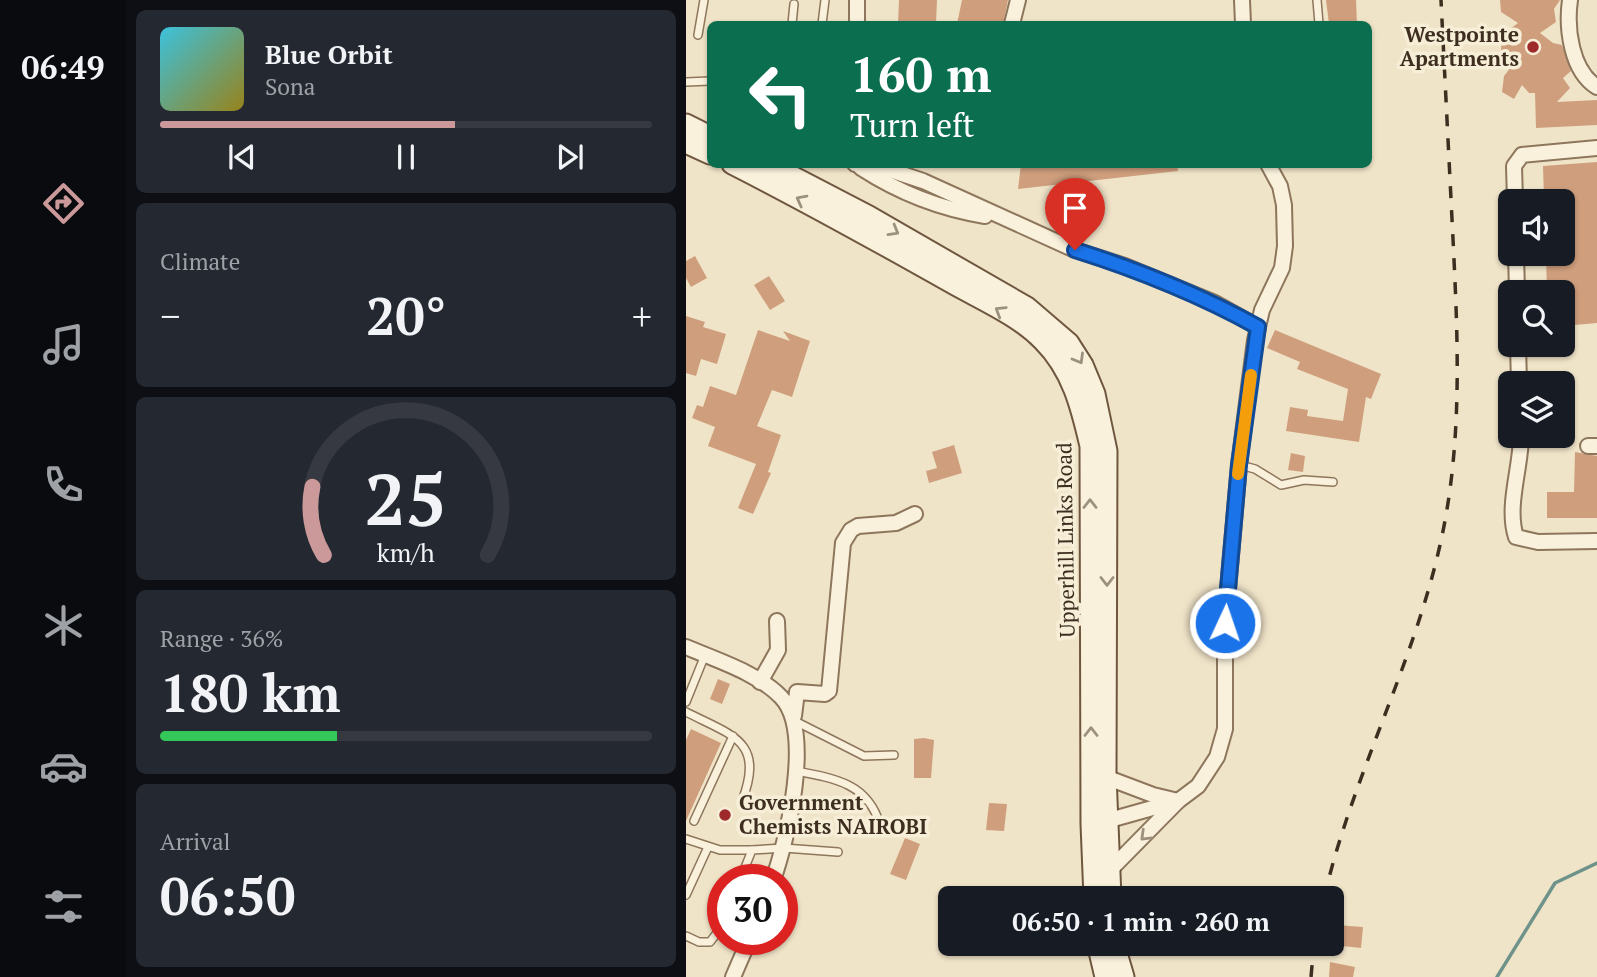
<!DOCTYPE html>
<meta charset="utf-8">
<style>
body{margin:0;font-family:"PT Serif",serif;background:#242831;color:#f1f3f6;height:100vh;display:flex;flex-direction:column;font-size:26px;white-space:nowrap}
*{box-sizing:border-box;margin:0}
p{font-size:23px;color:#9ea1a6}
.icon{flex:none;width:38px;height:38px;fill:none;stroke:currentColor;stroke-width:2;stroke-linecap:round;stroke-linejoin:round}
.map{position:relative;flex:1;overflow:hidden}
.drawer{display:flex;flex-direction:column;gap:10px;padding:10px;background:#0d0f14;width:560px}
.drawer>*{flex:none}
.hud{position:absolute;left:21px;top:21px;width:665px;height:147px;border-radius:10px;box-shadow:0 2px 5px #0004;background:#0b6e4f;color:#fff;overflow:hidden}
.controls{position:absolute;left:812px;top:189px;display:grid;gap:14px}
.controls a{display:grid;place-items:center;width:77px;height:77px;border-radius:10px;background:#171b24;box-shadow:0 2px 5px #0004;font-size:35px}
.speed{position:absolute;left:21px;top:864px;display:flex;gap:14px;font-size:35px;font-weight:700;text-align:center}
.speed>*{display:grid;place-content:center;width:91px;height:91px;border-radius:50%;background:#171b24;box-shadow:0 2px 5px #0004;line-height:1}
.speed .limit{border:10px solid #d22;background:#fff;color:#111}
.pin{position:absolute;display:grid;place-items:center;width:60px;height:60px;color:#fff;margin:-72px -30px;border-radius:50% 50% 50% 0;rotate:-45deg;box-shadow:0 0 7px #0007}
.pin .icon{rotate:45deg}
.me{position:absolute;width:77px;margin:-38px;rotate:3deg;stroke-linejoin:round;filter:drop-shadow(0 0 5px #0008)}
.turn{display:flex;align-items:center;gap:24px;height:147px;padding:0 28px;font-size:32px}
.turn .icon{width:91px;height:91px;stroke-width:2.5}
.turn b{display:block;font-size:49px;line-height:60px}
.big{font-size:52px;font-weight:800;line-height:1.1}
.drawer .widget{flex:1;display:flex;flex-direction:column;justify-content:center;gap:10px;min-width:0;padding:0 24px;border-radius:10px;background:#242831}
.drawer .dial{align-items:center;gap:0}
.dial svg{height:182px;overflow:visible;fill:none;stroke:#363941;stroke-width:7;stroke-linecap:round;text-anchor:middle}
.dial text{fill:#f1f3f6;stroke:none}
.song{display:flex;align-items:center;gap:21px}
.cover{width:84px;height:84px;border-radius:10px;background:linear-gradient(135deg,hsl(190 70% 55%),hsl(50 70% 35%))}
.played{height:7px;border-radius:4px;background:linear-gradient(90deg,#cc999b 60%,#363941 60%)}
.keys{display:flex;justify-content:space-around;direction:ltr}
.heat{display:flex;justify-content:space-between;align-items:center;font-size:38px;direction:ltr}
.charge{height:10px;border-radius:5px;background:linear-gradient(90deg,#34c759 36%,#363941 0)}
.trip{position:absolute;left:252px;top:886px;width:406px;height:70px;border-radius:10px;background:#171b24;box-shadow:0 2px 5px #0004;font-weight:800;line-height:70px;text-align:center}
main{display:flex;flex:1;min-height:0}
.menu{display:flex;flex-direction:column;width:126px;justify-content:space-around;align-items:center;background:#090b0e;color:#9ea1a6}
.menu .icon{width:49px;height:49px}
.menu .current{color:#cc999b}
.menu b{font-size:32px;color:#f1f3f6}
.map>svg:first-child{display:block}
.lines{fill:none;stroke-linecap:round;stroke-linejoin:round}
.stream{stroke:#6f938a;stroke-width:3.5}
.building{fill:#cf9f7d}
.lane-casing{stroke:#8d765c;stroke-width:10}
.street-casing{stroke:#8d765c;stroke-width:18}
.secondary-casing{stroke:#6f573f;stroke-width:23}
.lane{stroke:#faf1dc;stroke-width:7}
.street{stroke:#faf1dc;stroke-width:14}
.secondary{stroke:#faf1dc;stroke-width:19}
.rail{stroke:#3d2e20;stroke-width:3.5;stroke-dasharray:12 12;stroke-linecap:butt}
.oneway{stroke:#9c907e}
.route-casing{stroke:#114b97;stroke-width:18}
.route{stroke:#1a73e8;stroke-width:12}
.slow{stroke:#f59e0b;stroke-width:12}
.poi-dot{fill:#9e2a2b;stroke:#f7eed8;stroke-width:2.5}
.labels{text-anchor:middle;stroke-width:7;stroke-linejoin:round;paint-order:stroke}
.poi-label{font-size:21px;font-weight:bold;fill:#3d2e20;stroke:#f7eed8;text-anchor:end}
.street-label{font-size:21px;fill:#3d2e20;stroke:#f7eed8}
</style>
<main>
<nav class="menu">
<b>06:49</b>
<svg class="icon current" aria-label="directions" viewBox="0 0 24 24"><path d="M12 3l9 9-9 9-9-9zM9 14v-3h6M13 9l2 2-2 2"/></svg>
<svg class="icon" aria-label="music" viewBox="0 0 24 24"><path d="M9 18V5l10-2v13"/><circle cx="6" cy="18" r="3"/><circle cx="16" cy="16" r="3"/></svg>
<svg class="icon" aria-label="phone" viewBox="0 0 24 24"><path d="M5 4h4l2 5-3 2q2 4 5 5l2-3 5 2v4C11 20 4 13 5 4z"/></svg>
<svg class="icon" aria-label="climate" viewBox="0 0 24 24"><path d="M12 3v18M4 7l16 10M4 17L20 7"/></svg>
<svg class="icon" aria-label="car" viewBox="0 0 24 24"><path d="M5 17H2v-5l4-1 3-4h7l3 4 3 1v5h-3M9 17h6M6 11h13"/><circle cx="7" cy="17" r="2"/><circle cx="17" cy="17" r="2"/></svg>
<svg class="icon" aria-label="filters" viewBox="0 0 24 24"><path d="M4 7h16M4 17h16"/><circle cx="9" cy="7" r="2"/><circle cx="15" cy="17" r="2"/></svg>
</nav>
<section class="drawer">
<div class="widget">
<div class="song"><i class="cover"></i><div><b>Blue Orbit</b><p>Sona</p></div></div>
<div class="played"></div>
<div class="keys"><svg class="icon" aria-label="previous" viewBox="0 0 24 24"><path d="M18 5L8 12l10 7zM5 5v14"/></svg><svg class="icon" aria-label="pause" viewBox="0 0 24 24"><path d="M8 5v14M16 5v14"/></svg><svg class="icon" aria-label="next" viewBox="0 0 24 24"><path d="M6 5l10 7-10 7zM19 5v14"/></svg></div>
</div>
<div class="widget"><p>Climate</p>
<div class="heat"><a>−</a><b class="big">20°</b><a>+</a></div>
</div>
<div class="widget dial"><svg viewBox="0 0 100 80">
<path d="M14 69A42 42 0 1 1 86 69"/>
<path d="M14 69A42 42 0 0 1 9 39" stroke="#cc999b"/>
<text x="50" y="56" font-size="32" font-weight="700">25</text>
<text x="50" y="72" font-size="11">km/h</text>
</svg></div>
<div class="widget"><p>Range · 36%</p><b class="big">180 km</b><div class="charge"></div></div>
<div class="widget"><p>Arrival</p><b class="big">06:50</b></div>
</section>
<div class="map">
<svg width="911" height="977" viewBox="0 0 911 977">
<rect width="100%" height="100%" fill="#f0e4c8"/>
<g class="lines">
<path class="stream" d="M811 977 869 883 911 863"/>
</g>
<g class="building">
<path d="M213 0H251L250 24H212Z"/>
<path d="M276 0H322L317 24H271Z"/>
<path d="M640 0H670L671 24H643Z"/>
<path d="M814 0H874L868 9 870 22 854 33 867 43 876 45 885 71 877 78 884 88 871 102 911 100V125L850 128 849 93H843L836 85 828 99 816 92 818 76 825 67 824 59 815 51 816 35 832 23 815 12Z"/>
<path d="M911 162V323L877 326V292H861L860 254H877V201H858L857 166Z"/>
<path d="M335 164H491L492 171 332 189Z"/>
<path d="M9 256 21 278 5 287 0 278V261Z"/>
<path d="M83 276 99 301 84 310 68 285Z"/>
<path d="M0 316 19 322 17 327 40 334 31 364 15 359 10 376 0 373Z"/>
<path d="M72 330 104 341 97 331 124 341 106 397 86 390 71 426 95 435 82 472 85 473 67 514 52 508 70 464 22 446 29 427 6 418 11 405 17 407 24 386 50 395Z"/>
<path d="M589 330 695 374 685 399 680 397 673 442 600 431 604 407 622 410 621 416 657 421 662 389 611 369 614 362 581 348Z"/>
<path d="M268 445 276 473 243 483 240 471 251 468 246 452Z"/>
<path d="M889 452 911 456V518H861V492H888Z"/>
<path d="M605 453 619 456 617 472 602 470Z"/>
<path d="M32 679 44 684 36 704 24 699Z"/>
<path d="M5 729 35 743 0 821V740Z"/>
<path d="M238 738 248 740 245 778H228V739Z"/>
<path d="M303 803 321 804 318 831 300 830Z"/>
<path d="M219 838 234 844 220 880 204 874Z"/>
<path d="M650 925 677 927 675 948 647 945Z"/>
<path d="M644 962 669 967 667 977H643Z"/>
</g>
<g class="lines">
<g class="lane-casing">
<g id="lane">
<path d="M631 0 633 24"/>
<path d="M106 24 108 4"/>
<path d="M136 24 139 0"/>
<path d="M12 35 18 0"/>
<path d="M0 82 24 81"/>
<path d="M554 465 569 469 595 485 618 480 647 482"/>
<path d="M0 702 19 655"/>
<path d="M0 712C47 736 79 741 56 801"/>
<path d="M109 721 178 756 208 755"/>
<path d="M109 771C148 778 182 783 194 825"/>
<path d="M8 821 47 736"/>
<path d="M0 839 34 850H66"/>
<path d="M54 880 66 850 98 848 152 852"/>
<path d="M0 895 22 847"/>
<path d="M0 936 13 942H24L37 925"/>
</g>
</g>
<g class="street-casing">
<g id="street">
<path d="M556 0 557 24"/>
<path d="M884 0C880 28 885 71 911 87"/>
<path d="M171 24V0"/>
<path d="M326 24 332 0"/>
<path d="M169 164 204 170 237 181 389 250 439 266 529 303 572 327"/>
<path d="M175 168C212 192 255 209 299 216"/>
<path d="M829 201 828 166 836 155 911 148"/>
<path d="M830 254 831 292"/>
<path d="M832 345 833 383"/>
<path d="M835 436C835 468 820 506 830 537L852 542 911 541"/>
<path d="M902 446H911"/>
<path d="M0 647C30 660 72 673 95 697 128 731 101 840 87 880"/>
<path d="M74 682 92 650 91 621"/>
<path d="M108 716 111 692 139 694 143 691 157 543 165 530 172 526 210 523 229 514"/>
<path d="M414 775 467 795 492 801"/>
<path d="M413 823 488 802"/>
<path d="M424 870 492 801 512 786 531 757 539 729V623L553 465 569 340 576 310 596 268 599 246 598 205 594 186 582 164"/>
<path d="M47 977 63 940"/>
</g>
</g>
<g class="secondary-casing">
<g id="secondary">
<path d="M0 124 24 136"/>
<path d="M0 143 24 154"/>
<path d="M46 164C119 201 191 241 262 281 293 299 332 315 357 341 386 370 395 407 404 446L405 824 408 898"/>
<path d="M83 164 183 216 341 307 383 343 397 365 409 394 421 451 420 775 425 898"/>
<path d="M411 943 419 977"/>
<path d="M428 943 438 977"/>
</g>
</g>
<use href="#lane" class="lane"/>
<use href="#street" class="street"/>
<use href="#secondary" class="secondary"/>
<g class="rail">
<path d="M638 898C666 777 727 666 754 545 777 444 772 341 767 239 763 159 759 80 755 0"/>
<path d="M625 977 628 943"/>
</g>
</g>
<defs><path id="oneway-chevron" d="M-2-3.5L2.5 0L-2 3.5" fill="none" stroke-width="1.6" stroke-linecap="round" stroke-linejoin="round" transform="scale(1.75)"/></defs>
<g class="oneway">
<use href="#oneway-chevron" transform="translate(115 200) rotate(-152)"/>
<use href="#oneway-chevron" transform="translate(208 231) rotate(30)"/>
<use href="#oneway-chevron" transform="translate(314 311) rotate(-148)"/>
<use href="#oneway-chevron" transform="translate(393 359) rotate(60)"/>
<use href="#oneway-chevron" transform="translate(404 504) rotate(-90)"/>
<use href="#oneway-chevron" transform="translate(421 581) rotate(90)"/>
<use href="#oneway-chevron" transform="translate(405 732) rotate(-90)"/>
<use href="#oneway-chevron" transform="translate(459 836) rotate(136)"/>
</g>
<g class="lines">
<g class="route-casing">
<path id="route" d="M389 250C452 270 514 295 572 327L553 465 539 623"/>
</g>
<use href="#route" class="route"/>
<path class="slow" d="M552 474 565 375"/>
</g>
<g class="poi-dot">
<circle cx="847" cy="47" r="7"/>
<circle cx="39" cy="815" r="7"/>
</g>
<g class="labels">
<g class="poi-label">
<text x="833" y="42">Westpointe<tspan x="833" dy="24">Apartments</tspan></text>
<text x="53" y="810" text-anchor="start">Government<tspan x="53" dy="24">Chemists NAIROBI</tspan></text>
</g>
<g class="street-label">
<text transform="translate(380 540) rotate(-91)" y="7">Upperhill Links Road</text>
</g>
</g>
</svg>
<div class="controls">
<a><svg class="icon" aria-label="sound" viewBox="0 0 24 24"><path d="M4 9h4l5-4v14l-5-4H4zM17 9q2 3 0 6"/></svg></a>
<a><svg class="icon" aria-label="search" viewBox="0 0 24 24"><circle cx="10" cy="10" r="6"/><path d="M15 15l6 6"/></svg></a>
<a><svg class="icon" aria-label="layers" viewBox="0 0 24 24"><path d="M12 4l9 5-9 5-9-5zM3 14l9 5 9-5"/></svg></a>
</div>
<div class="speed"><div class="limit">30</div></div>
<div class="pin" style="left:389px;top:250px;background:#d93025"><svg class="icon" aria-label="arrive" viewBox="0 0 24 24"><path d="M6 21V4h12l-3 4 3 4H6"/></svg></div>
<svg class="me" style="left:539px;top:623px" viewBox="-20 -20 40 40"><circle r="17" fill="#1a73e8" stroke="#fff" stroke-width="3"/><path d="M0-11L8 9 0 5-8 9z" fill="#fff"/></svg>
<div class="trip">06:50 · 1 min · 260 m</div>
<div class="hud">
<div class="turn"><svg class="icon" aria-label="left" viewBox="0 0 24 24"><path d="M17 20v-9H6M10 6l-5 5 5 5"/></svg><div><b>160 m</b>Turn left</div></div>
</div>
</div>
</main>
